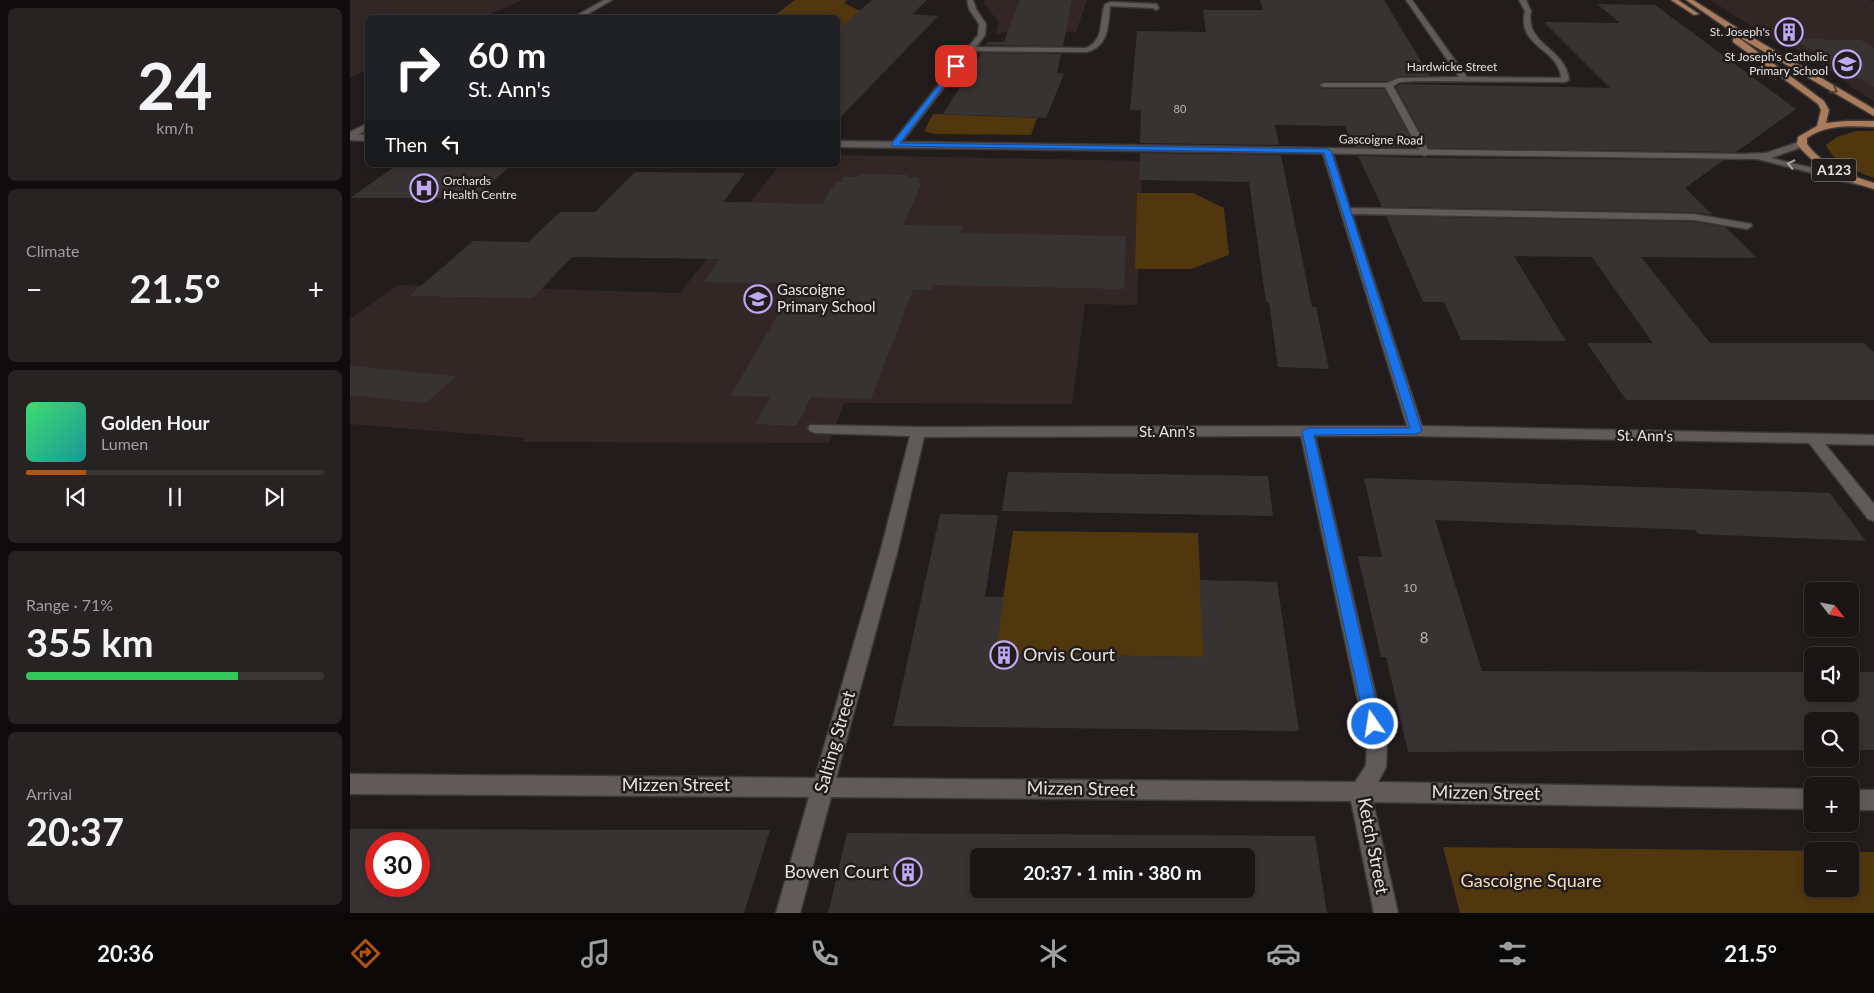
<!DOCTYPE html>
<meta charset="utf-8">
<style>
body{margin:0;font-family:Lato,sans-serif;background:#272322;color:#f1f3f6;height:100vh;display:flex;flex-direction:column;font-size:19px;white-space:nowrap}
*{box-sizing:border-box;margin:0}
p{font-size:16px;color:#9f9fa0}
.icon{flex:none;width:28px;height:28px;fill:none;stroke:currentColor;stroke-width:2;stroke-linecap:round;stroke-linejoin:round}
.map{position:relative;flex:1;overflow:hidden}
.side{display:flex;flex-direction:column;gap:8px;padding:8px;background:#0e0c0c;width:350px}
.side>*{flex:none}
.guide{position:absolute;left:15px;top:15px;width:475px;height:152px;border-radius:8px;box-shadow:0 2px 8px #0003,0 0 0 1px #383534;background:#202124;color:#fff;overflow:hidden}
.needle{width:32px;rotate:122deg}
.fabs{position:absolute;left:1454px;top:582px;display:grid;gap:10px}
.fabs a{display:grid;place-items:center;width:55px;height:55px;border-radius:8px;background:#1a1615;box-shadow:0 2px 8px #0003,0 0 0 1px #383534;font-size:25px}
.speed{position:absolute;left:15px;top:832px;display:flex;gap:10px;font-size:25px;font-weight:700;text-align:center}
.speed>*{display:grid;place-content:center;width:65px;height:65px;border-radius:50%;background:#1a1615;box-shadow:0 2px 8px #0003,0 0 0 1px #383534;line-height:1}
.speed .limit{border:8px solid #d22;background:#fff;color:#111}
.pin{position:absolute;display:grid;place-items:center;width:42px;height:42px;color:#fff;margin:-21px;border-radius:10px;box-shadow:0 2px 8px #0006}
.me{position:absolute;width:55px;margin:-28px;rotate:347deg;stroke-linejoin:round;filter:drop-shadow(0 0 4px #0008)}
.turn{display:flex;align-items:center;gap:18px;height:105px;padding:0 20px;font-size:22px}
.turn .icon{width:65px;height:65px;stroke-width:2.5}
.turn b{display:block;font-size:35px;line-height:42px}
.then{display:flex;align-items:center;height:48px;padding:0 20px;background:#0003;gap:10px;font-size:19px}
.big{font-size:38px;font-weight:700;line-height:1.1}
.side .tile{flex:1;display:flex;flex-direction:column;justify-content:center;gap:8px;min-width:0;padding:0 18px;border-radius:8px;background:#272322}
.side .dial{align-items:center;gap:0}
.dial b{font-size:65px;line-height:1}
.song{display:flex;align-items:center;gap:15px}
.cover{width:60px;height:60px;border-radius:8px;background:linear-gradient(135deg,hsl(140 70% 55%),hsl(180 70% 35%))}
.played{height:5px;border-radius:2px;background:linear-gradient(90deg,#b45309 20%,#383534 20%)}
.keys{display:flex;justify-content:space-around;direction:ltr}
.heat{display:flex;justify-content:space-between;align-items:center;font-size:28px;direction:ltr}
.charge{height:8px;border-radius:4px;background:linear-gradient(90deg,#34c759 71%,#383534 0)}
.trip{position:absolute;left:620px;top:848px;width:285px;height:50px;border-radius:8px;background:#1a1615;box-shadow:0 2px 8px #0003,0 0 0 1px #383534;font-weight:700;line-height:50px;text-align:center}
.tab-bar{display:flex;height:80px;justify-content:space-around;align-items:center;background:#0a0908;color:#9f9fa0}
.tab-bar .icon{width:35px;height:35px}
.tab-bar .active{color:#b45309}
.tab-bar b{font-size:22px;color:#f1f3f6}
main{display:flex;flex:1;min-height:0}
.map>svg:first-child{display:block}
.built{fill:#322724}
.green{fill:#51370d}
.building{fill:#383333;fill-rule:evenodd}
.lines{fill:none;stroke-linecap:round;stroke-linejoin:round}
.street-casing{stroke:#3b3837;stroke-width:3}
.secondary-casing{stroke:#3b3837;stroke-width:3}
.primary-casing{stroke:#3b3837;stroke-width:3}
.street{fill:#605a59;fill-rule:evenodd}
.secondary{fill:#605a59;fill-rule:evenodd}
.primary{fill:#aa7c5c;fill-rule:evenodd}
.oneway{stroke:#523e32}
.oneway2{stroke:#a9a5a4}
.route{fill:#1a73e8;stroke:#114b97}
.labels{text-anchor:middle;stroke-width:5;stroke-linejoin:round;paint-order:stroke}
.far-number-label{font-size:11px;fill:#bab6b6}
.far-poi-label{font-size:12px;fill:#e5e2e1;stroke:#221d1c;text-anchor:end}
.far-street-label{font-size:12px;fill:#e5e2e1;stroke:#221d1c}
.number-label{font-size:12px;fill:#bab6b6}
.shield{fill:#221d1c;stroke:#aaa7a6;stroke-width:1}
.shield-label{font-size:14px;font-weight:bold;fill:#e5e2e1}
.poi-label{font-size:15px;fill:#e5e2e1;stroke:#221d1c;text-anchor:start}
.street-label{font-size:15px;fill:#e5e2e1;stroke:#221d1c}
.near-number-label{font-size:15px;fill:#bab6b6}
.near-poi-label{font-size:18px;fill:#e5e2e1;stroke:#221d1c;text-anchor:start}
.near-street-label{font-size:18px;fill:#e5e2e1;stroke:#221d1c}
.near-park-label{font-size:18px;fill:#f6dcb9;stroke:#221d1c}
</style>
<main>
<section class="side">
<div class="tile dial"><b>24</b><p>km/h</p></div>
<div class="tile"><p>Climate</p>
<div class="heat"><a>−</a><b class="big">21.5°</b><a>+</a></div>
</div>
<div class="tile">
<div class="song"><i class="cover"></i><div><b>Golden Hour</b><p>Lumen</p></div></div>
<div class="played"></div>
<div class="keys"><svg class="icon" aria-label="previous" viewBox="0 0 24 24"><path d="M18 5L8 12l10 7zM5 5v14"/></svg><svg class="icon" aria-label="pause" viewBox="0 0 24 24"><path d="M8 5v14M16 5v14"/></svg><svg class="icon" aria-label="next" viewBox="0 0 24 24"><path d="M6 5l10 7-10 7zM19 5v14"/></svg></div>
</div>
<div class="tile"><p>Range · 71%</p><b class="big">355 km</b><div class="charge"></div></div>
<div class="tile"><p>Arrival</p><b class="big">20:37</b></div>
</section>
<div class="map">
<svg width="1524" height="913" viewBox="0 0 1524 913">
<rect width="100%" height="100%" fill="#221d1c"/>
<g class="built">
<path d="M0 0H173L134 17 18 18 17 70 0 78Z"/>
<path d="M635 0H737L726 32 661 31 646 34 649 22 634 4Z"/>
<path d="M1360 0H1518L1524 2V101L1501 87 1496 81 1443 47 1428 43Z"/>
<path d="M488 155 792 161 787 305 735 304 722 404 494 403 479 443 171 442 175 438 0 424V319L48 285 330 293 429 165H488Z"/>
</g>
<g class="green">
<path d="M445 0H497L494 3 508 10 540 11 500 47H488V18H421Z"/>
<path d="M583 114 687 118 681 135 586 134 576 132 575 129Z"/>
<path d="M1506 131H1524V178C1507 172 1484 163 1476 145L1487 137Z"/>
<path d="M787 193H843L874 208 879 255 841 269H785Z"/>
<path d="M663 531 848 533 854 657 645 654Z"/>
<path d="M1093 847 1465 851H1462V889H1500V852H1524V913H1110Z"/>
</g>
<g class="building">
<path d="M522 0H577L562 14 588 16 488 120V30Z"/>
<path d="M670 0H722L713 46 636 45 638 42H654Z"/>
<path d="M910 0H1034L1080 76H1049L1037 81H974L968 86 974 89H1034L1066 147H1004L995 126 925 125 929 145 790 143 791 110H780L787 31 856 32 853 10H913Z"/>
<path d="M1247 4 1305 5 1446 109 1386 152 1079 148 1046 87 1051 84 1260 88 1194 22 1270 23Z"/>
<path d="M1443 39 1511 40 1524 48V87Z"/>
<path d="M631 53 711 54 707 73 714 74 696 118 593 114Z"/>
<path d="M790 153 931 155 962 307H966L979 369 928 367 919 302H916L899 182 789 180Z"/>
<path d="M1008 156 1074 158 1374 160 1335 188 1363 215 1344 212 1032 207Z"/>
<path d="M47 165H162L123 198H0Z"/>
<path d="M285 172 395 173 373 202 472 204 486 181 491 182 494 177H508L510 174 558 175 556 178H570L568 183H572L553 225 613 226 611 233 776 236 774 289 583 285 582 290H563L521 399 461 397 447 426 405 424 420 397 380 396 446 284 353 282 370 259 222 257 183 298 59 296 123 241 178 242 210 212H245Z"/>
<path d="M1036 216 1344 222 1375 227 1407 258 1291 257 1360 343H1514L1524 352V400H1276L1237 343H1303L1242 257 1164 256 1216 341 1111 340 1094 302H1073Z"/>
<path d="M0 366 107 376 76 403 0 395Z"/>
<path d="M658 472 918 476 923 516 652 511Z"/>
<path d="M1014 478 1480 493 1516 541 1348 534 1345 530 1085 520 1132 671 1462 672V694H1500V672H1524V750H1500V721H1462V750L1058 752 1036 657H1031L1008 556 1032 557Z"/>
<path d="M590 514 648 515 635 597H654L645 654 854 657 849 580 927 582 949 731 543 726Z"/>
<path d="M0 829 420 830 394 913H0ZM26 844H69V886H26Z"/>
<path d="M497 833 965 836 977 913H478ZM629 856H896V889H629Z"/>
</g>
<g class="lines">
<g class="street-casing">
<g id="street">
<path d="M254 0H262L231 18H222Z"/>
<path d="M617 0H623L626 9 636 24 635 35 626 47 736 48C755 40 749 20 755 4L761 2 806 4 809 8 806 10 803 8 760 6C758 26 759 46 737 52L622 51 548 147H542V143L628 35 629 24 619 9Z"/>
<path d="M1056 0H1062L1117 77 1211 78C1209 48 1166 47 1175 11L1169 0H1176L1181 11C1174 45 1216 48 1219 80L1215 82 1067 81 1050 82 1043 86 1080 153 1075 156 1072 155 1035 87H974L970 85 974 83H1037L1049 78 1109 77Z"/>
<path d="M18 123V130L0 138V132Z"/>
<path d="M977 148 982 151 1000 208 1344 214 1401 224 1402 226 1397 229 1344 220 1002 214 1072 426 1524 435V445L1475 444 1524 504V521L1518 519 1459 443 1066 436H965L1037 743 1036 767 1028 782 1462 789V809L1023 802 1048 913H1024L1001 801 481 797 450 913H426L459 797 0 794V774L465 778 530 553 560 436 465 433 460 431 458 428 460 425 568 427 1057 426 972 151ZM951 436 1017 743 1016 765 1005 782 486 778 547 553 574 437Z"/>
<rect x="1500" y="790" width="24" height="20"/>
</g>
</g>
<g class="secondary-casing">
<g id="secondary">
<path d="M0 134 18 135V141L0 140Z"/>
<path d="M488 141 1393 154 1416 153 1452 141 1455 142V146L1421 158 1512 180 1514 182 1509 185 1407 159 488 147Z"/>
</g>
</g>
<g class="primary-casing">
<g id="primary">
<path d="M1321 0H1328L1349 14 1344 15Z"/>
<path d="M1336 0H1343L1400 36 1524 109V116L1394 40Z"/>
<path d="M1383 38H1389L1474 101 1479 110 1476 123 1496 121H1524V127C1501 126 1477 124 1457 138V144C1473 166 1499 175 1524 183V189C1495 181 1466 169 1447 144L1448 137 1467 126 1471 110 1468 104 1383 42Z"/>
</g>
</g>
<use href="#street" class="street"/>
<use href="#secondary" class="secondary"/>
<use href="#primary" class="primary"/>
</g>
<defs><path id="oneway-chevron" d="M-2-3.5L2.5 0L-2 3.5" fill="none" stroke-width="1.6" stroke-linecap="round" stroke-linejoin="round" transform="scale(1.25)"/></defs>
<use class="oneway" href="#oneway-chevron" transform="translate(1484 90) rotate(31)"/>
<use class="oneway2" href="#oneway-chevron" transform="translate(1441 164) rotate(-167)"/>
<path class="route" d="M606 64 608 67 550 143 977 149 981 151 1072 431 1066 434 964 435 1031 724 1028 728 1023 730 1018 728 1015 724 952 431 958 428H1060L974 153 542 146V143Z"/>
<defs>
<g id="building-ring" transform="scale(1.4375)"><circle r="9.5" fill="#221d1c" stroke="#c0a8f4" stroke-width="1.5"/><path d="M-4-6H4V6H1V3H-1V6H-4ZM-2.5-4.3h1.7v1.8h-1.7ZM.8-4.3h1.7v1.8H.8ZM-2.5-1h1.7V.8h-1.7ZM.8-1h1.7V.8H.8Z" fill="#c0a8f4"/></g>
<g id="school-ring" transform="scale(1.4375)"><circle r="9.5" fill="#221d1c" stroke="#c0a8f4" stroke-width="1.5"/><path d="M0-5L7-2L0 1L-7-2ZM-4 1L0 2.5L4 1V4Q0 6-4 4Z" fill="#c0a8f4"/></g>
<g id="hospital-ring" transform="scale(1.4375)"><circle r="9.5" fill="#221d1c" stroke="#c0a8f4" stroke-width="1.5"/><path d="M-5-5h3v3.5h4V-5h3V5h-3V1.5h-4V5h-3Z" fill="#c0a8f4"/></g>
</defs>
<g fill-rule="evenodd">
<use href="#building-ring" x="1439" y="32"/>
<use href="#school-ring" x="1497" y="64"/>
<use href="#hospital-ring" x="74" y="188"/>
<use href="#school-ring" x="408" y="299"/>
<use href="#building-ring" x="654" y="655"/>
<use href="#building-ring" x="558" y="872"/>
</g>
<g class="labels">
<g class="far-number-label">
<text x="830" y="113">80</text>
</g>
<g class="far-poi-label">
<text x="1420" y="36">St. Joseph's</text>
<text x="1478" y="61">St Joseph's Catholic<tspan x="1478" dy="14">Primary School</tspan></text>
<text x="93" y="185" text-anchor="start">Orchards<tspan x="93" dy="14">Health Centre</tspan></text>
</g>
<g class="far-street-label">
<text x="1102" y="71">Hardwicke Street</text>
<text transform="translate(1031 140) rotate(1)" y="4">Gascoigne Road</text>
</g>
<g class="number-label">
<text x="1060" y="592">10</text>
</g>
<rect class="shield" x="1461.5" y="158.5" width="45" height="23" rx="4"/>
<g class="shield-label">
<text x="1484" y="175">A123</text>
</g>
<g class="poi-label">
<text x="427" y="295">Gascoigne<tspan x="427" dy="17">Primary School</tspan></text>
</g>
<g class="street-label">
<text x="817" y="437">St. Ann's</text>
<text transform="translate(1295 436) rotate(1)" y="5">St. Ann's</text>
</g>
<g class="near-number-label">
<text x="1074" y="643">8</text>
</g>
<g class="near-poi-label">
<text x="673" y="661">Orvis Court</text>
<text x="539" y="878" text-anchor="end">Bowen Court</text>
</g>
<g class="near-street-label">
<text transform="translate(485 742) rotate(-74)" y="6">Salting Street</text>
<text x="326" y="791">Mizzen Street</text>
<text transform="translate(731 789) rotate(1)" y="6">Mizzen Street</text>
<text transform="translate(1136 793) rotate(1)" y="6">Mizzen Street</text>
<text transform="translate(1023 846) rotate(79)" y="6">Ketch Street</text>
</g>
<g class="near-park-label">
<text x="1181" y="887">Gascoigne Square</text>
</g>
</g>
</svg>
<div class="fabs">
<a><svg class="needle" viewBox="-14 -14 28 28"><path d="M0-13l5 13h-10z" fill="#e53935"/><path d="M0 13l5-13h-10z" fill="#9f9fa0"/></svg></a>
<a><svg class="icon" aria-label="sound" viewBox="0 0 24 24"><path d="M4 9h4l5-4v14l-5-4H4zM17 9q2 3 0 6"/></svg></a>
<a><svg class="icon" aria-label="search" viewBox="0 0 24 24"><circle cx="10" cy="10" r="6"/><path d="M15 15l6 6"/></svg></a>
<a>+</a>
<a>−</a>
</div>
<div class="speed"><div class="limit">30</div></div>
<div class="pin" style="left:606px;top:66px;background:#d93025"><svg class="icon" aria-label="arrive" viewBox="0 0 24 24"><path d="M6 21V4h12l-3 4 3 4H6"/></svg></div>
<svg class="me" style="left:1023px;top:724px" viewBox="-20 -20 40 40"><circle r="17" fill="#1a73e8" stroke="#fff" stroke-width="3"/><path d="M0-11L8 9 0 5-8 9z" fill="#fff"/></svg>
<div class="trip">20:37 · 1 min · 380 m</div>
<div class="guide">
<div class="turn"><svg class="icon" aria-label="right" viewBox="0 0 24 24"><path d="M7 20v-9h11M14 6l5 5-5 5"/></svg><div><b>60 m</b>St. Ann's</div></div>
<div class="then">Then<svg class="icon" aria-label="left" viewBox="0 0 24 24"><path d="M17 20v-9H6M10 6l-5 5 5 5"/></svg></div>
</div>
</div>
</main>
<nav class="tab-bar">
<b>20:36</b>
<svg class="icon active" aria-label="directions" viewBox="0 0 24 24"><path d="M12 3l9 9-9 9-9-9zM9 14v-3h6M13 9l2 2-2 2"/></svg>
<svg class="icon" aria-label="music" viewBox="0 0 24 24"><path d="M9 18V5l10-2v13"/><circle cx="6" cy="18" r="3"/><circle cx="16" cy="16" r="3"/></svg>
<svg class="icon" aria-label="phone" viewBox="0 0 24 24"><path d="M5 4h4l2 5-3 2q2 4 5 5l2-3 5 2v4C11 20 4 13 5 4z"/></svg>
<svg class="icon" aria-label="climate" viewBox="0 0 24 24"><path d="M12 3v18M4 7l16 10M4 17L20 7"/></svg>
<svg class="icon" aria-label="car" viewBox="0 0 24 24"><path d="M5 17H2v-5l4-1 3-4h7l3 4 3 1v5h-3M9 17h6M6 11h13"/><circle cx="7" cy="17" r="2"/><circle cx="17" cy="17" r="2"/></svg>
<svg class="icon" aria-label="filters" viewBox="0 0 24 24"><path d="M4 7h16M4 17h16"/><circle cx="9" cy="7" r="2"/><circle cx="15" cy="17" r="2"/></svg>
<b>21.5°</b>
</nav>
